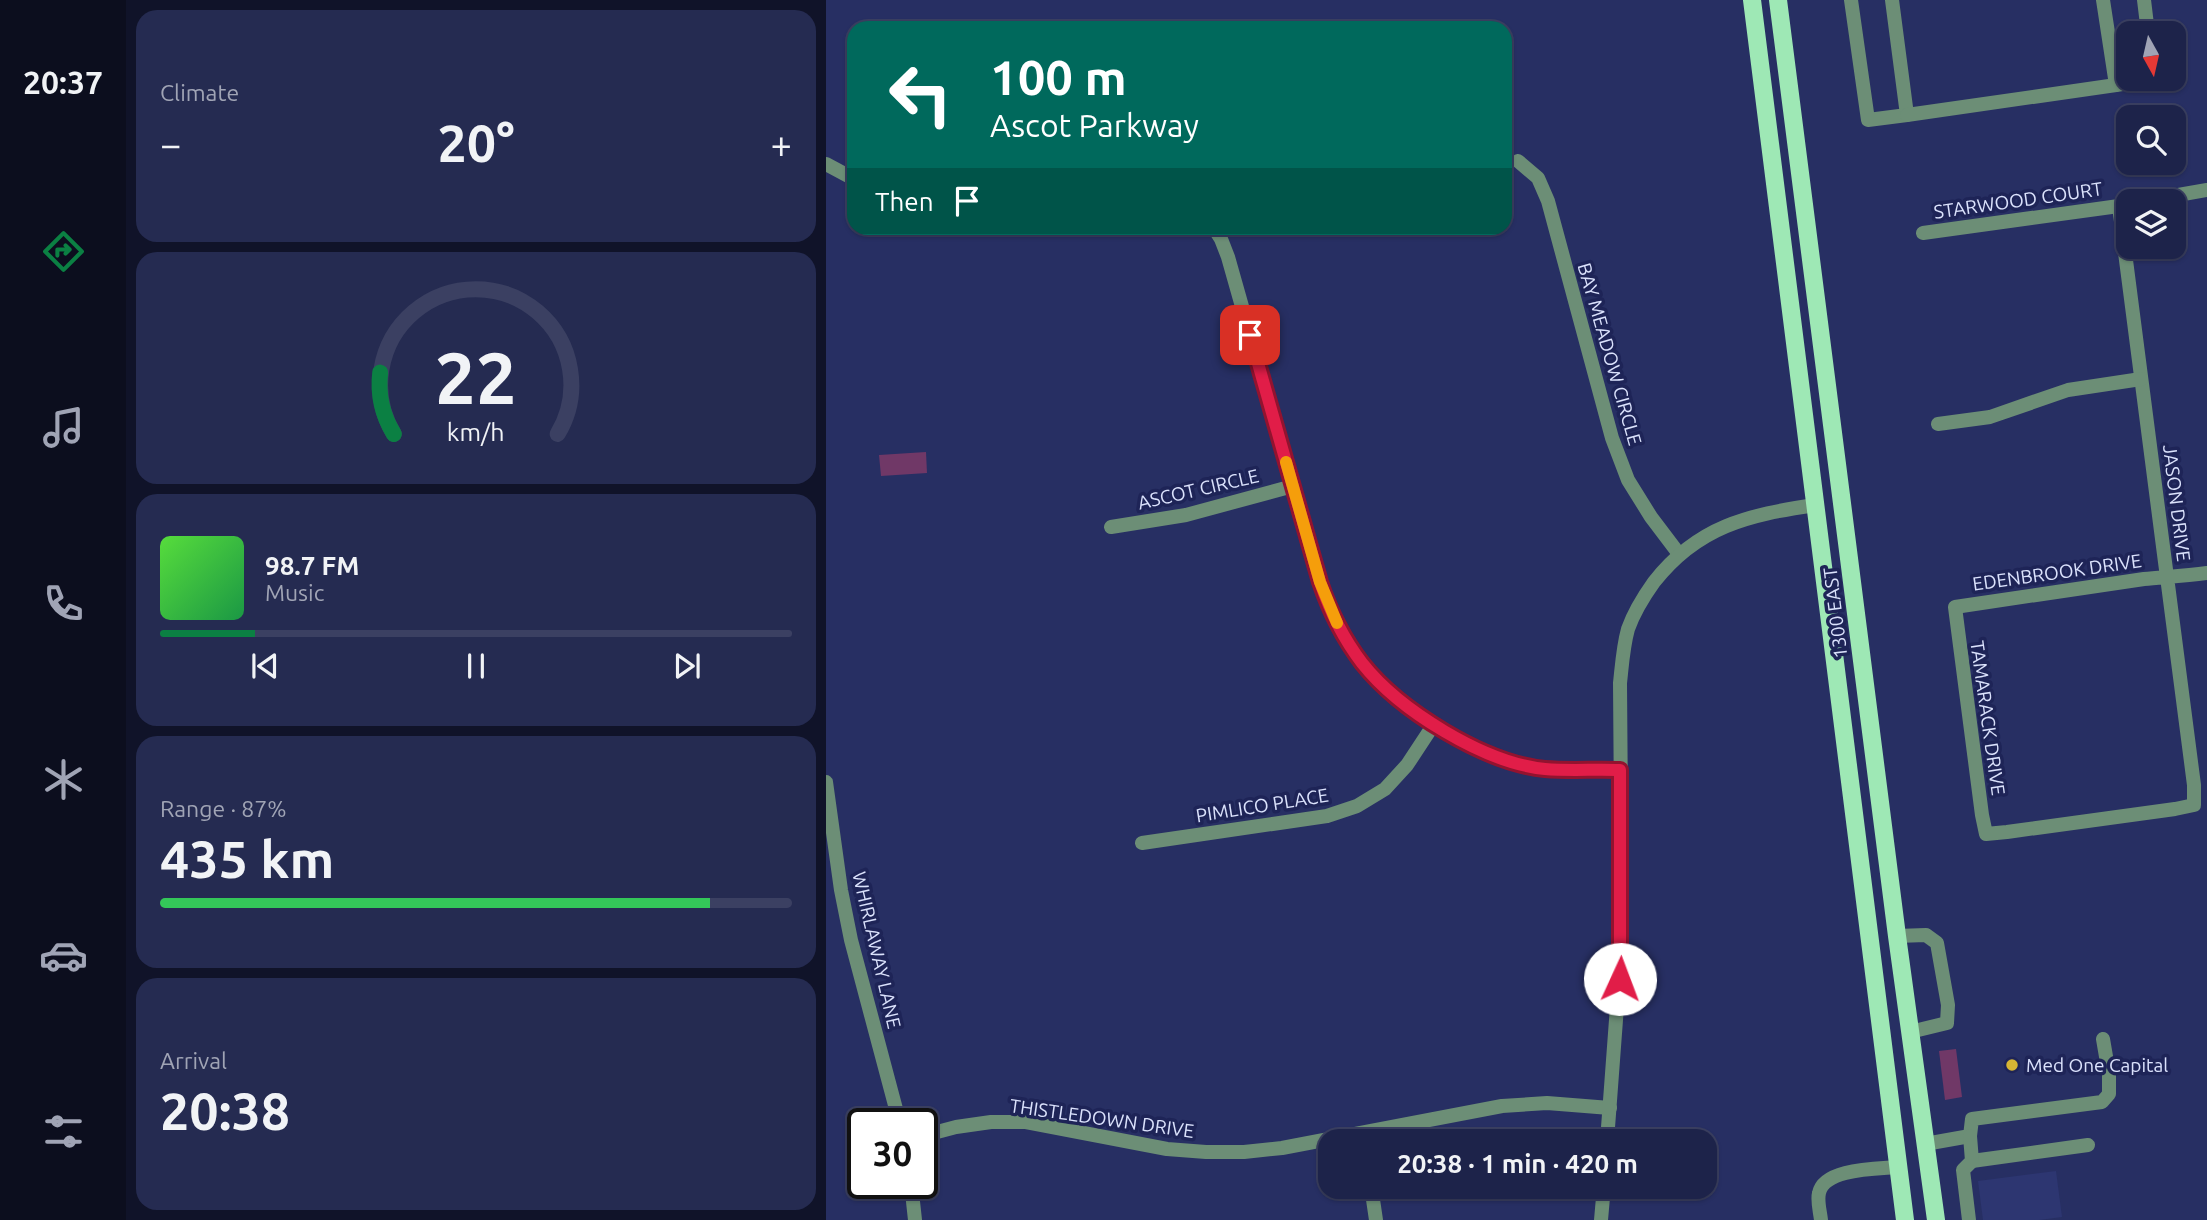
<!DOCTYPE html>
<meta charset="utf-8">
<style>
body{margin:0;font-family:Ubuntu,sans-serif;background:#252b51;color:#f1f3f6;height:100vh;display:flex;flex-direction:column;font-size:26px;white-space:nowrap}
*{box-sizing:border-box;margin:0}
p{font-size:23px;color:#a0a4b5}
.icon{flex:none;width:38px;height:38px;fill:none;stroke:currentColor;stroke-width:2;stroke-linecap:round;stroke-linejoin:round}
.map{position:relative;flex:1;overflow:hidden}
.side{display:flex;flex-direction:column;gap:10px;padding:10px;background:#101329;width:700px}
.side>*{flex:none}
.top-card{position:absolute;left:21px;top:21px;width:665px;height:214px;border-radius:21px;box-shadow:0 2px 5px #0004,0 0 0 2px #3b4062;background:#00695c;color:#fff;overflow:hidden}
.needle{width:46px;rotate:172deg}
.controls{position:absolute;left:1290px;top:21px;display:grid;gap:14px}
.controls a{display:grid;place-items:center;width:70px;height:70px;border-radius:14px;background:#1d234a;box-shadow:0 2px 5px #0004,0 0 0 2px #3b4062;font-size:35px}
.speed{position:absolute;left:21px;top:1108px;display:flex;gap:14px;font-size:35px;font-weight:700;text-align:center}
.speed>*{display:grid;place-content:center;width:91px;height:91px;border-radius:50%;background:#1d234a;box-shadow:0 2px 5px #0004,0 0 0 2px #3b4062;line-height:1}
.speed .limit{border:4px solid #111;border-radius:10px;background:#fff;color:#111}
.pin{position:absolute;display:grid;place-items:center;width:60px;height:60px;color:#fff;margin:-30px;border-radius:14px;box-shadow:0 4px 10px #0006}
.me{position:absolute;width:77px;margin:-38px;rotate:2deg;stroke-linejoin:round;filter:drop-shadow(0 0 5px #0008)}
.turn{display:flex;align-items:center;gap:24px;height:147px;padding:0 28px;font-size:32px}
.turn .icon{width:91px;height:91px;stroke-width:2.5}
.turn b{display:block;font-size:49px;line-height:60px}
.then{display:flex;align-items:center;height:66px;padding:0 28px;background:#0003;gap:14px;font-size:26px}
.big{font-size:52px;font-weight:600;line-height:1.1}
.side .widget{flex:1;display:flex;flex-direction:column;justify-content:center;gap:10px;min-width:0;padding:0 24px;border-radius:21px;background:#252b51}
.side .dial{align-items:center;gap:0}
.dial svg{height:182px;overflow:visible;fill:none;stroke:#3b4062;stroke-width:7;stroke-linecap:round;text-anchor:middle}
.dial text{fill:#f1f3f6;stroke:none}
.song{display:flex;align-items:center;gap:21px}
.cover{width:84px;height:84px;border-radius:10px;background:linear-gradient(135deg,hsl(110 70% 55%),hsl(140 70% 35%))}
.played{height:7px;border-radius:4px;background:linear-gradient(90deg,#0b8043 15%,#3b4062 15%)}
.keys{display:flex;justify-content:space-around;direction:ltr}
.heat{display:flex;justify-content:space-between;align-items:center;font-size:38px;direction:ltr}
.charge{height:10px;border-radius:5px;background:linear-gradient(90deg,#34c759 87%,#3b4062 0)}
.trip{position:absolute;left:492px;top:1129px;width:399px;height:70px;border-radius:21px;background:#1d234a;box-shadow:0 2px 5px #0004,0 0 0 2px #3b4062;font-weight:600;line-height:70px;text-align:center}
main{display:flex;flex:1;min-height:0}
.dock{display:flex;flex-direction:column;width:126px;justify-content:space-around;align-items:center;background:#0c0e1e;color:#a0a4b5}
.dock .icon{width:49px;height:49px}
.dock .selected{color:#0b8043}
.dock b{font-size:32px;color:#f1f3f6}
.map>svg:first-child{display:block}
.built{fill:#2d3671}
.green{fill:#703867}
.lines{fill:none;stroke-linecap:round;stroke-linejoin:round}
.minor{stroke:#6c8e76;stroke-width:14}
.major{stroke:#9ee8b5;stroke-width:18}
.route-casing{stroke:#92132f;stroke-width:18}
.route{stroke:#e11d48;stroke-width:12}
.slow{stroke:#f59e0b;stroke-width:12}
.poi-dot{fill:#d6b534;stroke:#1e2457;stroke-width:2.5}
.labels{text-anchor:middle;stroke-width:7;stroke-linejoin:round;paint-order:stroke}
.street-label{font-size:19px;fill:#dbe2fc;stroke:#1e2457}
.poi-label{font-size:19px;fill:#dbe2fc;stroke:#1e2457;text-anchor:start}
</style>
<main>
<nav class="dock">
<b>20:37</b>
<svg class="icon selected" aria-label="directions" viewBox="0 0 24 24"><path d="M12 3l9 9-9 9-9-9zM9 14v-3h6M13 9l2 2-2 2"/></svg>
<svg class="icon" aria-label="music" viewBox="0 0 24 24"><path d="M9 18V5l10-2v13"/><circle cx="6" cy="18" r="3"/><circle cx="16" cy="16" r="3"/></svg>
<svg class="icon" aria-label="phone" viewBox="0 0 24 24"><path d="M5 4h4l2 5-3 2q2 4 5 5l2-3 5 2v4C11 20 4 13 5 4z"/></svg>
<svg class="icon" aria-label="climate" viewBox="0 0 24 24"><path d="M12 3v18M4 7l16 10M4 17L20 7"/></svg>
<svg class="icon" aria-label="car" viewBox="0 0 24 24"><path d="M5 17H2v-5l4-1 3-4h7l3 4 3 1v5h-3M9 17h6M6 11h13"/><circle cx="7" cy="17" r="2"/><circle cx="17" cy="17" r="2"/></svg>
<svg class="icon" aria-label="filters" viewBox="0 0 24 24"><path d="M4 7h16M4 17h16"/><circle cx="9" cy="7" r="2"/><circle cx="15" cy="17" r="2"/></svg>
</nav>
<section class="side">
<div class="widget"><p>Climate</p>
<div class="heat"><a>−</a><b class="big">20°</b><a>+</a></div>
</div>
<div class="widget dial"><svg viewBox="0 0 100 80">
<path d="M14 69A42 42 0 1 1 86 69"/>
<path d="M14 69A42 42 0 0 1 8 42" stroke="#0b8043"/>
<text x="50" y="56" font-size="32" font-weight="700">22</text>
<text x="50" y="72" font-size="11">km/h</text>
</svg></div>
<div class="widget">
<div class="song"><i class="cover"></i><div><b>98.7 FM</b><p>Music</p></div></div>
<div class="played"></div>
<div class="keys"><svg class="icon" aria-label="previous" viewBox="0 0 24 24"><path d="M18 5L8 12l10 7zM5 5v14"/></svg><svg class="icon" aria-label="pause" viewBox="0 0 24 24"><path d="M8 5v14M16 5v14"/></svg><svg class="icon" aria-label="next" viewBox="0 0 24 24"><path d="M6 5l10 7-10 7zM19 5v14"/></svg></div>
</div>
<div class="widget"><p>Range · 87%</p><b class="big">435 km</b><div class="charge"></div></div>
<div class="widget"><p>Arrival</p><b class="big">20:38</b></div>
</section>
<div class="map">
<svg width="1381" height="1220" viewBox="0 0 1381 1220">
<rect width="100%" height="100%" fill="#272f63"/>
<path class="built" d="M1230 1171 1236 1217 1213 1220H1157L1152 1181Z"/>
<g class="green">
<path d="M100 452 101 473 55 476 53 455Z"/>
<path d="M1130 1049 1136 1097 1119 1100 1113 1051Z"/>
</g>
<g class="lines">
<g class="minor">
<path d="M1025 0 1042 120 1081 115 1066 0"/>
<path d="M1277 0 1290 85 1329 79"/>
<path d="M1318 0 1322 33"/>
<path d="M1081 115 1290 85"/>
<path d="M692 161 712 178 722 201 786 438 802 480 825 517 853 554"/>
<path d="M0 164 28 179"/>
<path d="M1318 201 1381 190"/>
<path d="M1293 206 1339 562 1341 577 1368 785V805L1349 809 1181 832 1160 834 1156 815 1129 607 1318 579C1339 577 1360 576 1381 573"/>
<path d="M388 228 395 239 402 257 494 582C504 612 517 638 536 663 573 710 659 763 719 769 744 771 769 769 794 770"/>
<path d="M1097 233 1300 205"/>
<path d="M1112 424 1164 417 1242 390 1315 379"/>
<path d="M285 527 360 515 467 486"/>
<path d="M0 782 15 890 25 940 74 1124"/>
<path d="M316 843 501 816 531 806 559 789 581 765 608 724"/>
<path d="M1071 936 1100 935 1111 943 1122 1005 1121 1023 1084 1032"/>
<path d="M96 1136 130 1127 165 1122H200L341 1149 380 1152H418L456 1148 676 1106 721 1103 784 1108"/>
<path d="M781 1141 796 939 794 683C796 665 797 647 802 629 808 612 818 596 828 582 872 526 922 515 989 505"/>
<path d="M1099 1144 1144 1136 1146 1119 1276 1102 1283 1094V1074L1277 1039"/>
<path d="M1146 1161 1262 1145"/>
<path d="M85 1183 89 1220"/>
<path d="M545 1186 550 1220"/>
<path d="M775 1220 778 1186"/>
<path d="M995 1220C994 1211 991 1201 993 1193 998 1168 1051 1169 1072 1167"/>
<path d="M1143 1220 1137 1170 1146 1161 1144 1136"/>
</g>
<g class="major">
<path d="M926 0 1079 1220"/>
<path d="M952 0 1071 936 1110 1220"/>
</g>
</g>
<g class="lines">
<g class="route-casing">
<path id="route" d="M424 335 494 582C504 612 517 638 536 663 573 710 658 763 719 769 744 771 769 769 794 770V979"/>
</g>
<use href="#route" class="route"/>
<path class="slow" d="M460 462 494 582 511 623"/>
</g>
<circle class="poi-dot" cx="1186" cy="1065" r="7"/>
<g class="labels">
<g class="street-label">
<text transform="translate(1192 200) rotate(-8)" y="7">STARWOOD COURT</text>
<text transform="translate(784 354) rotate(74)" y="7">BAY MEADOW CIRCLE</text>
<text transform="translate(372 489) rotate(-13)" y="7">ASCOT CIRCLE</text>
<text transform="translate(1351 503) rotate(83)" y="7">JASON DRIVE</text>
<text transform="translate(1231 572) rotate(-8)" y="7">EDENBROOK DRIVE</text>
<text transform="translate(1009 613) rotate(-97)" y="7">1300 EAST</text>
<text transform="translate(1162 718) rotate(82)" y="7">TAMARACK DRIVE</text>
<text transform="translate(436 805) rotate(-9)" y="7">PIMLICO PLACE</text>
<text transform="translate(51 950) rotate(77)" y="7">WHIRLAWAY LANE</text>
<text transform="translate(276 1118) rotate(8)" y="7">THISTLEDOWN DRIVE</text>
</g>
<g class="poi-label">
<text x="1200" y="1072">Med One Capital</text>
</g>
</g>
</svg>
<div class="controls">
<a><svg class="needle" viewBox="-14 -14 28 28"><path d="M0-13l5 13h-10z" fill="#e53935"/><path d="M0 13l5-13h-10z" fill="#a0a4b5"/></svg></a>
<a><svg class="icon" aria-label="search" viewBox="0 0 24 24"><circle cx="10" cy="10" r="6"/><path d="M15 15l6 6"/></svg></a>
<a><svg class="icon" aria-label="layers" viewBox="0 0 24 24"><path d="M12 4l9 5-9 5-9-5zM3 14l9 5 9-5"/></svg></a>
</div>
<div class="speed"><div class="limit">30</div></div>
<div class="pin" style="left:424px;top:335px;background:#d93025"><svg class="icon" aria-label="arrive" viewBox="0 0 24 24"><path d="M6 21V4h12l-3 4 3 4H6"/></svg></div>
<svg class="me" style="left:794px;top:979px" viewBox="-20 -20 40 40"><circle r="19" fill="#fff"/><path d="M0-13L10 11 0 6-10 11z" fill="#e11d48"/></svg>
<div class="trip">20:38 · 1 min · 420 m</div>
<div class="top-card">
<div class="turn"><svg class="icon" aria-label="left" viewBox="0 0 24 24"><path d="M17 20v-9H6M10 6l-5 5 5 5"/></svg><div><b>100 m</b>Ascot Parkway</div></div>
<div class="then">Then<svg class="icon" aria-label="arrive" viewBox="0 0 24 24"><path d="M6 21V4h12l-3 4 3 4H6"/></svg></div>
</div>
</div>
</main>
